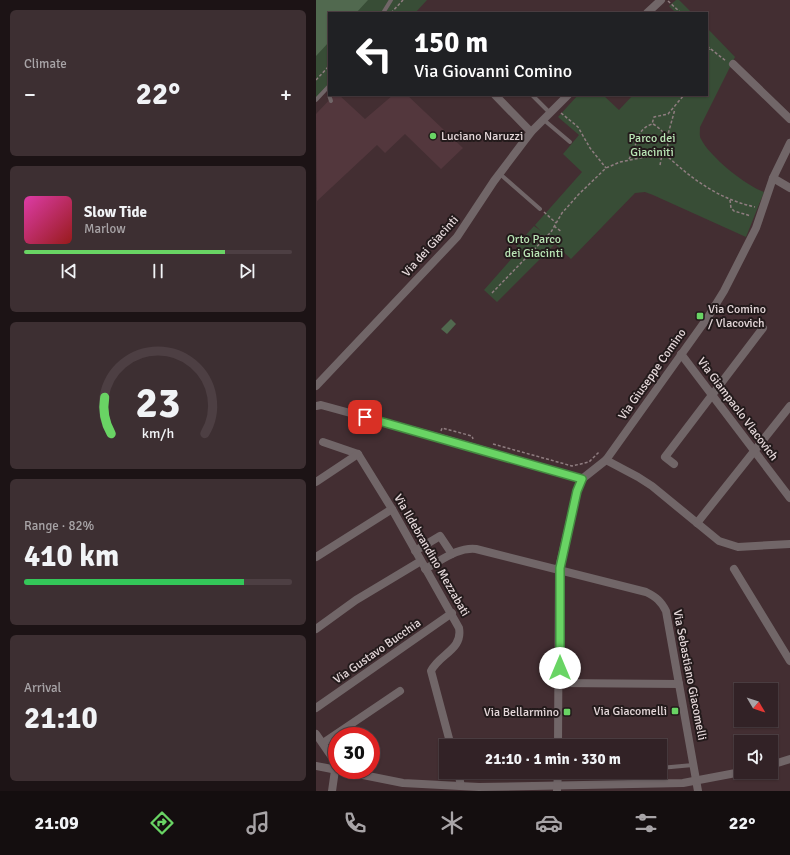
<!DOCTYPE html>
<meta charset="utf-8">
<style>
body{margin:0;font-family:Signika,sans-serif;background:#3d2f32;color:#f1f3f6;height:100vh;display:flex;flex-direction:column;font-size:15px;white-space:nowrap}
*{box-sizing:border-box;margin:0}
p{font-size:13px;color:#a8a4a7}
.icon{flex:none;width:22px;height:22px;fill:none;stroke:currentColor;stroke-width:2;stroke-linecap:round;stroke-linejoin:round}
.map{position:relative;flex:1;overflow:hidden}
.sheet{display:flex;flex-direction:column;gap:10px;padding:10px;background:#1c1315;width:316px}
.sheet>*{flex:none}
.banner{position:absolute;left:12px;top:12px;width:380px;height:84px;border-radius:0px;box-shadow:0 1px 3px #0004,0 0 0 1px #4d3f43;background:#202124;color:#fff;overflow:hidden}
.needle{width:26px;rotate:129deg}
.controls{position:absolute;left:418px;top:683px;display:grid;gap:8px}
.controls a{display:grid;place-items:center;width:44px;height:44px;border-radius:0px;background:#322226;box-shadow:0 1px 3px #0004,0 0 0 1px #4d3f43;font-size:20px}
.speed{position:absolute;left:12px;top:727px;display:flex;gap:8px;font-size:20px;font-weight:700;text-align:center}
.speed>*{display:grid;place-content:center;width:52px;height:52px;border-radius:50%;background:#322226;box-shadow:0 1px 3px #0004,0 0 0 1px #4d3f43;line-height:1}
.speed .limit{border:6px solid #d22;background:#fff;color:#111}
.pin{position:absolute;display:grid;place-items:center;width:34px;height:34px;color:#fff;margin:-17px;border-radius:8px;box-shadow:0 2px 6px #0006}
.me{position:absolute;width:44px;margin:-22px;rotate:0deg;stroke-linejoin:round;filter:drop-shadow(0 0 3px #0008)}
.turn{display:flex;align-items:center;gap:14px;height:84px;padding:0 20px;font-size:18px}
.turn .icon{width:52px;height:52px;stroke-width:2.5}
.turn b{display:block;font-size:28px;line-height:34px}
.big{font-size:30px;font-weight:700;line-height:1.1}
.sheet .widget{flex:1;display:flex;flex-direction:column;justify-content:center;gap:6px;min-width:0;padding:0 14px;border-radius:6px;background:#3d2f32}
.sheet .dial{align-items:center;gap:0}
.dial svg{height:104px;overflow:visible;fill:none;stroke:#4d3f43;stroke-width:7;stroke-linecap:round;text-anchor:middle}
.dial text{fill:#f1f3f6;stroke:none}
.song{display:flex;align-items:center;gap:12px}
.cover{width:48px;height:48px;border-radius:6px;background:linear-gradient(135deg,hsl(320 70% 55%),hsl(0 70% 35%))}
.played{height:4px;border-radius:2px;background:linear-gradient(90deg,#69d464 75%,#4d3f43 75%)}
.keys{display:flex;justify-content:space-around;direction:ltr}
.heat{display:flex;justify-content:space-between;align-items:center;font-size:22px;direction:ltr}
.charge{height:6px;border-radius:3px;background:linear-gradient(90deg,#34c759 82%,#4d3f43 0)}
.trip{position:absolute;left:123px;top:739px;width:228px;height:40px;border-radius:0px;background:#322226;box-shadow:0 1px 3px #0004,0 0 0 1px #4d3f43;font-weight:700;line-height:40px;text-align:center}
.menu{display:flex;height:64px;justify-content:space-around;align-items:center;background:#140e0f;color:#a8a4a7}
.menu .icon{width:28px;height:28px}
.menu .current{color:#69d464}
.menu b{font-size:18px;color:#f1f3f6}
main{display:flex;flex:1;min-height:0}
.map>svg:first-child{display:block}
.built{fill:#53373d}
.green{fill:#384d36}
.water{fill:#51694f}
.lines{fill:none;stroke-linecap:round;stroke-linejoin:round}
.path{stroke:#8f7d80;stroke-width:1.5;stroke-dasharray:3 2;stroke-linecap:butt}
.lane{stroke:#716668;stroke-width:4}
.street{stroke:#716668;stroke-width:8}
.route-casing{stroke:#448a41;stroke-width:10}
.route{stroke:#69d464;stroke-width:7}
.poi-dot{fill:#69d464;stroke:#231a1b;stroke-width:1.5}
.labels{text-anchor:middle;stroke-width:4;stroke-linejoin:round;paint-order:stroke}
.poi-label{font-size:12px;fill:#e5d8da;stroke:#231a1b;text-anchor:start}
.park-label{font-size:12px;fill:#b9e5b5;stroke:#231a1b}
.street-label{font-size:12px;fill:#e5d8da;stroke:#231a1b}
</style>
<main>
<section class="sheet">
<div class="widget"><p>Climate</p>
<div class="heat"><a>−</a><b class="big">22°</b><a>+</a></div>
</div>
<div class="widget">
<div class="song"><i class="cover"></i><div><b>Slow Tide</b><p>Marlow</p></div></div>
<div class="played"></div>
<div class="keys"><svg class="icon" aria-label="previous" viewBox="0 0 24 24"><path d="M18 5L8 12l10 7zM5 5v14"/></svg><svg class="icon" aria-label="pause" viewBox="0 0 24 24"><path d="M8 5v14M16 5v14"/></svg><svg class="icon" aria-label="next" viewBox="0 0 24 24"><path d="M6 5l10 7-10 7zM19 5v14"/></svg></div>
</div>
<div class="widget dial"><svg viewBox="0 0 100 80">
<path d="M14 69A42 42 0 1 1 86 69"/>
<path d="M14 69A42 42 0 0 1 9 41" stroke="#69d464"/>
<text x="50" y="56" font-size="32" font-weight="700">23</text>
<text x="50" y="72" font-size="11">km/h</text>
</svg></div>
<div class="widget"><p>Range · 82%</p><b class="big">410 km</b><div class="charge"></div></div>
<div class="widget"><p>Arrival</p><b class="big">21:10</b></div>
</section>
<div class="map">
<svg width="474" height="791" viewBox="0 0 474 791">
<rect width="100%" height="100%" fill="#432e32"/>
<path class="built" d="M18 95H23L49 119 77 95H91L147 148 125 169 89 134 69 153 61 145 1 201 0 114Z"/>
<g class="green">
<path d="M0 0H111L99 13H13V91L9 90 0 100Z"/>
<path d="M360 0H363L376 13H360L353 6Z"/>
<path d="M391 28 419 57 384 127C384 131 383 136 385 139 393 156 430 186 448 192L430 237 337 195 329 192 319 193 255 259 239 244 181 302 168 290 204 249 200 246 218 226 225 231 219 225 266 172 247 154 263 135 242 117 262 95H287L303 110 317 95H391Z"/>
</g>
<g class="water">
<path d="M0 0H52L40 13H13V42L0 56Z"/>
<path d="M135 319 140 324 131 334 125 329Z"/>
</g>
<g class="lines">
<g class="path">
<path d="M352 1 365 13"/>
<path d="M75 13 87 0"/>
<path d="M391 46 410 61"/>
<path d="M391 54 394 49"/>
<path d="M0 80 13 66"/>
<path d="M245 113 262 127 274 148 290 168"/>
<path d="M337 124C349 131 355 141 350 155"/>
<path d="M351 138 359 109"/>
<path d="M319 150 329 157"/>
<path d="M313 159C323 144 318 131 336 124L338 117 352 114 368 95"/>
<path d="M344 165 346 155"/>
<path d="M414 200 415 208 418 211 435 216"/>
<path d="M228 212 240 223"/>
<path d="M238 226 246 232"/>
<path d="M176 293 235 232 246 213 262 195 290 168 304 162 329 157 350 155C377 180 403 199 439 207"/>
<path d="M125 431 126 428 156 436 157 439"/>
<path d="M177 444 256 466 273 462 282 453 284 455"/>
</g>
<g class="lane">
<path d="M67 13 75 0"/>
<path d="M13 95 15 101"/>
<path d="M216 95 234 113"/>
<path d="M0 100 13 86"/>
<path d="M228 120 254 142"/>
<path d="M184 174 224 209"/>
<path d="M344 768 377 765"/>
</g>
<g class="street">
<path d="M331 13 345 0"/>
<path d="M417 64 474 119"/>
<path d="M179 95 215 132"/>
<path d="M457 178 474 188"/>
<path d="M365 354 474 498"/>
<path d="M0 386 141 237 178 181 215 132 252 95"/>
<path d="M0 406 5 405 122 437 266 479"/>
<path d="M7 442 42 454 76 509 143 628C147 650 123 654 115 671L135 746"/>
<path d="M290 460 322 477 336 486 403 541 422 547 474 544"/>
<path d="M358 464 349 457 447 328"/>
<path d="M0 482 42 454"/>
<path d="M381 523 474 406"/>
<path d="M99 551 124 536 136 554"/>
<path d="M0 557 76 509"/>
<path d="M109 569C125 561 141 547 160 549L330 592C340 597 345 601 350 611L382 791"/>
<path d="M418 569 474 661"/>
<path d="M0 629 40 600 105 561"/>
<path d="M244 683 363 684"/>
<path d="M0 708 136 613"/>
<path d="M0 734 20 763 16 791"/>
<path d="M7 743 84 691"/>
<path d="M242 746 243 568 261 491 266 479 290 460 392 317 408 291 440 228 457 178 474 143"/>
<path d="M455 765 474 759"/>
<path d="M0 766 21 770"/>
<path d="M22 770 87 783 163 787 367 783 425 772"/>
<path d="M142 772 145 786"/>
<path d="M241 791 242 772"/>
</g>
</g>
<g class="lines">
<g class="route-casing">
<path id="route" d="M49 417 266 479 261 491 244 568V668"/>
</g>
<use href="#route" class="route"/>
</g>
<g class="poi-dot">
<circle cx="117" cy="136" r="4"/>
<rect x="380" y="312" width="8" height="8" rx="2"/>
<rect x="355" y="707" width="8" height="8" rx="2"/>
<rect x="247" y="708" width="8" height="8" rx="2"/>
</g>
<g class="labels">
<g class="poi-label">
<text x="125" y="140">Luciano Naruzzi</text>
<text x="392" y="313">Via Comino<tspan x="392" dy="14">/ Vlacovich</tspan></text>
<text x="351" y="715" text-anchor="end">Via Giacomelli</text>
<text x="243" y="716" text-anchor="end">Via Bellarmino</text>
</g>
<g class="park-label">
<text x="336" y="142">Parco dei<tspan x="336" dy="14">Giaciniti</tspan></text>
<text x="218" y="243">Orto Parco<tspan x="218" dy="14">dei Giacinti</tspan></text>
</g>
<g class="street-label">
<text transform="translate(114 246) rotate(-48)" y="4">Via dei Giacinti</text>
<text transform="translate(336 374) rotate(-55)" y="4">Via Giuseppe Comino</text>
<text transform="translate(422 409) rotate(53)" y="4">Via Giampaolo Vlacovich</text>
<text transform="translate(116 555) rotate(60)" y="4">Via Ildebrandino Mezzabati</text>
<text transform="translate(61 651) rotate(-35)" y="4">Via Gustavo Bucchia</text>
<text transform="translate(374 675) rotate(79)" y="4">Via Sebastiano Giacomelli</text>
</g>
</g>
</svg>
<div class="controls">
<a><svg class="needle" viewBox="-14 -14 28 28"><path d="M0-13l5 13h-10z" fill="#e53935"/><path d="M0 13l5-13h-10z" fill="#a8a4a7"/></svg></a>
<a><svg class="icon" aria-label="sound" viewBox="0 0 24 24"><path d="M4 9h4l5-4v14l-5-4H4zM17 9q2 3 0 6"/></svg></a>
</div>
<div class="speed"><div class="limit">30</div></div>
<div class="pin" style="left:49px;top:417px;background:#d93025"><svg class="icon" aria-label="arrive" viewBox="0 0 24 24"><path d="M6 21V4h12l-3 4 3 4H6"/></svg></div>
<svg class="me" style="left:244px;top:668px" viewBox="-20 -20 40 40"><circle r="19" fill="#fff"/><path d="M0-13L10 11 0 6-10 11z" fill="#69d464"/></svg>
<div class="trip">21:10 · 1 min · 330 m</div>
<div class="banner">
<div class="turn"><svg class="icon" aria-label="left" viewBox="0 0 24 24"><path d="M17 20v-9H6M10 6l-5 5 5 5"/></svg><div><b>150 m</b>Via Giovanni Comino</div></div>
</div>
</div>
</main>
<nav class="menu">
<b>21:09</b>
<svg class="icon current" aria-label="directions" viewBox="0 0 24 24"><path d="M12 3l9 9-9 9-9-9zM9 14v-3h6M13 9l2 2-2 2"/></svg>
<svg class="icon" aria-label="music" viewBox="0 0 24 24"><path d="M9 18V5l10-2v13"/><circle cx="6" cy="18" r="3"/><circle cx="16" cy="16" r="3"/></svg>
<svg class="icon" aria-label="phone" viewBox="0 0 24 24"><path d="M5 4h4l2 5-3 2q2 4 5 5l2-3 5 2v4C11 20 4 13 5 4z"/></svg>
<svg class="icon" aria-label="climate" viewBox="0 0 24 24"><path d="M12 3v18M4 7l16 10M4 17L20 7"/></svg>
<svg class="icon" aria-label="car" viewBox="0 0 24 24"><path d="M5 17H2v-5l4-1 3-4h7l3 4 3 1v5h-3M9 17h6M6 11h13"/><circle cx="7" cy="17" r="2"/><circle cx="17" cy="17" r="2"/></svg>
<svg class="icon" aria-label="filters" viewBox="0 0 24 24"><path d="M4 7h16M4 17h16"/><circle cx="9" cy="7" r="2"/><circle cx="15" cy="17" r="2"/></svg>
<b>22°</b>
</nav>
